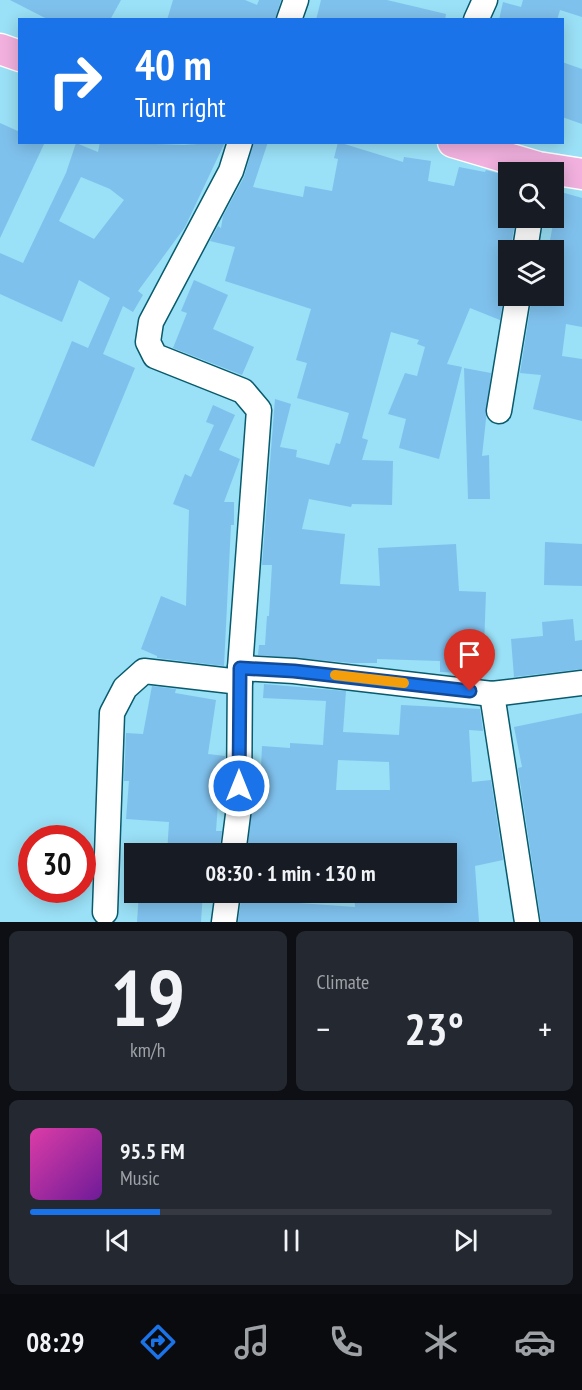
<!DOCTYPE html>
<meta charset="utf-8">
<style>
body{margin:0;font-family:"PT Sans Narrow",sans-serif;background:#242831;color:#f1f3f6;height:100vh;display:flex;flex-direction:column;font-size:22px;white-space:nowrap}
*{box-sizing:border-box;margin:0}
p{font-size:20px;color:#9ea1a6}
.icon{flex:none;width:33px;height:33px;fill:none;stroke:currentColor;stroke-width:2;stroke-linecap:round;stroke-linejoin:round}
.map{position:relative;height:922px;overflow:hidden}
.sheet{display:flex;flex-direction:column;gap:9px;padding:9px;background:#0d0f14;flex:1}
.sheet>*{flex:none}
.guide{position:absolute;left:18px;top:18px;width:546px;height:126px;border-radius:0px;box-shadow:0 3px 15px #0003;background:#1a73e8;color:#fff;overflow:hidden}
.fabs{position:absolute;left:498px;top:162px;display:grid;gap:12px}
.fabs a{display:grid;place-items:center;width:66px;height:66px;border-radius:0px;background:#171b24;box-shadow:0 3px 15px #0003;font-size:30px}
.speed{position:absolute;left:18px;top:825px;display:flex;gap:12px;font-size:30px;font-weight:700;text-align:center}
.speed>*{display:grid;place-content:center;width:78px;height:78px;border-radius:50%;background:#171b24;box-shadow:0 3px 15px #0003;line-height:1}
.speed .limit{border:9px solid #d22;background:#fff;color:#111}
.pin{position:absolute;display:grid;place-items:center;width:51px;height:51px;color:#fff;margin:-62px -26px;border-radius:50% 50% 50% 0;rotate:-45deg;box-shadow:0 0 6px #0007}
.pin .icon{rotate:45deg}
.me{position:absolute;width:66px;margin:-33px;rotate:0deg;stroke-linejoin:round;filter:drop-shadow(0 0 4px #0008)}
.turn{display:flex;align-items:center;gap:21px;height:126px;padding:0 18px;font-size:27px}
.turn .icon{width:78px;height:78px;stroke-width:2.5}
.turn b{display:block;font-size:42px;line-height:51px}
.big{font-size:45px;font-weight:700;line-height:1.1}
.sheet .tile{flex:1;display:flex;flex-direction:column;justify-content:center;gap:9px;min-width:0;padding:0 21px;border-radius:9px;background:#242831}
.sheet .dial{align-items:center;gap:0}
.dial b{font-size:78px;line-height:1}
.song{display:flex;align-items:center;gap:18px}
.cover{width:72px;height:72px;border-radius:9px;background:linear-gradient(135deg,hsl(320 70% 55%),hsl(280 70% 35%))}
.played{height:6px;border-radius:3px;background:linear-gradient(90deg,#1a73e8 25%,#363941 25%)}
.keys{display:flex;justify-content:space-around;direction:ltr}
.heat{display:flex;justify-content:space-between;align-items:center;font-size:33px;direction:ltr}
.sheet .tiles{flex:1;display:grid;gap:9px;grid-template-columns:1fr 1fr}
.tile:last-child{grid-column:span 2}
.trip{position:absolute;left:124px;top:843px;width:333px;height:60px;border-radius:0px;background:#171b24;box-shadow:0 3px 15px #0003;font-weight:700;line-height:60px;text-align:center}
.tab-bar{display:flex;height:96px;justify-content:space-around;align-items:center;background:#090b0e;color:#9ea1a6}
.tab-bar .icon{width:42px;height:42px}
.tab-bar .selected{color:#1a73e8}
.tab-bar b{font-size:27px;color:#f1f3f6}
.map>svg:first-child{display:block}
.building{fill:#7fc1ed;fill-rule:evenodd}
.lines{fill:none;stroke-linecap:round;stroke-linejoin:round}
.minor-casing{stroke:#085a6d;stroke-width:27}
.major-casing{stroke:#fff;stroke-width:33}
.minor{stroke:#fff;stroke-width:24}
.major{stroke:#f1b0de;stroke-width:30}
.route-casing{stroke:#114b97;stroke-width:15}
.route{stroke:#1a73e8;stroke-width:10}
.slow{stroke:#f59e0b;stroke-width:10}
</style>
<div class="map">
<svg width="582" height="922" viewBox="0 0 582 922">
<rect width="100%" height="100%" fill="#9ae0f6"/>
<g class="building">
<path d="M10 0H121L110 20H49Z"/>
<path d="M173 0H245L257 5 259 0H281L275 20H167Z"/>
<path d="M321 0H387L446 14 445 20H316Z"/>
<path d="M523 0H582V17L560 10 557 20H499L503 2 521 7Z"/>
<path d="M562 62 582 69V124L562 117Z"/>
<path d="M0 123 20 132V142H45L0 238Z"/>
<path d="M100 142 184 145 225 142 185 227 138 291 143 295 133 312 123 306 103 354 135 368 94 467 31 440 72 341 88 348 110 298 79 280 62 322 0 294V253L23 263 66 173 76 143 98 152ZM81 177 110 189 124 200 94 239 59 221Z"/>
<path d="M254 142H268L253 187 303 197 305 186 332 191 338 159 334 158 338 142 403 162 404 157 431 161 428 181 454 186 459 167 485 172 486 170 508 176V218H516L504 283 508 286 504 294 500 320 470 308 447 364 462 367 439 459 399 448 406 419 388 414 405 373 417 376 425 347 417 344 419 340 391 332 362 438 368 440 362 460 393 461 392 505 352 504 351 507 309 499 302 529 345 534 340 584 380 586 378 548 456 544 459 591 486 592 483 674 440 672V661L377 659V663H352L258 655 259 645H265L267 616H269L272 565H262L275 399 291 404 280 447 297 450 296 457 329 465 336 443 340 444 349 413 297 398 307 363 296 360 311 309 225 281 235 247 210 241 218 226 221 228 223 216 244 177Z"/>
<path d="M554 190 582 198V327L566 324 562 356 582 359V421L533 409 541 375 520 373 532 297 554 300V246H549L556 207 554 206Z"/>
<path d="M194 280 228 295 213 329 254 347 242 375 173 348 187 313 181 311Z"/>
<path d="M464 368 491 373 482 456 489 455 490 499H468Z"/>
<path d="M213 405 235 415 219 450 240 459 224 502H234V525H231L224 666 157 658V656L141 649 161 596 186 606 189 510 173 504 185 474 191 477 214 425 206 422Z"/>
<path d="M545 542 582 544V586L544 585Z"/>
<path d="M573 619 575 641 582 640V669L514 677 511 639 543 636 542 622Z"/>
<path d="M264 684 346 691 343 732 399 735 401 705 480 709 483 731 469 730 472 782 491 780 503 860 475 866 479 922H238L242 892H256V900L355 907 354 892H447V854H247L254 790 260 791 262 746 290 748V743L323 745 326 701 263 698ZM338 760 389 762 390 790H336Z"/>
<path d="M152 686 176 689 175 693 216 700 208 754 225 756 223 777 220 776 216 831H222L219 854H167L169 822 126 819 129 781H124L126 733 143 734Z"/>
<path d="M582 713V922H541L518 768 522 767 514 727Z"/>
<path d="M139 892H203L201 922H137Z"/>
</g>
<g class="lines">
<g class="minor-casing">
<g id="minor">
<path d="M289 20 296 0"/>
<path d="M476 20 485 0"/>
<path d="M525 250 530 218"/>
<path d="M499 411 518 296"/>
<path d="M240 668 294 671 492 694 582 683"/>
<path d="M492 694 527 922"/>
<path d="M233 854 239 807 240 668 259 410 243 391 155 356 148 342 151 322 231 171 240 142"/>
<path d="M105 912 112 713 125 688 144 671 240 682"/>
<path d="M224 922 228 892"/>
</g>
</g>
<g class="major-casing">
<g id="major">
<path d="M0 49 20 56"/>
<path d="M453 142 538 167 582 174"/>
</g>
</g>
<use href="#minor" class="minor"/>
<use href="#major" class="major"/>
</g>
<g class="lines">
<g class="route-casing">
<path id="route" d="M239 786 240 668 294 671 470 691"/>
</g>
<use href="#route" class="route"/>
<path class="slow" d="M335 675 404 683"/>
</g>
</svg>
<div class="fabs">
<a><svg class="icon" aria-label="search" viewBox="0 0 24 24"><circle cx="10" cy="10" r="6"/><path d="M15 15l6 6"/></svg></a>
<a><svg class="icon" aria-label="layers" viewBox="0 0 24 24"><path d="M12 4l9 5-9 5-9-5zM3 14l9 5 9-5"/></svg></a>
</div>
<div class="speed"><div class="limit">30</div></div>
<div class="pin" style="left:470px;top:691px;background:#d93025"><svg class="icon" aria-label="arrive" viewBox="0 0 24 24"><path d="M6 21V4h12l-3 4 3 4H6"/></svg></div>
<svg class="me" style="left:239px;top:786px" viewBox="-20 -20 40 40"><circle r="17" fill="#1a73e8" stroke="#fff" stroke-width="3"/><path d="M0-11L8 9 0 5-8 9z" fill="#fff"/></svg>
<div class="trip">08:30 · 1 min · 130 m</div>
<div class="guide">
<div class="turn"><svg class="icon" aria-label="right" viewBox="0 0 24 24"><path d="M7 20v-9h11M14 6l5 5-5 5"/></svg><div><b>40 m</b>Turn right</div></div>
</div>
</div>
<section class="sheet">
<div class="tiles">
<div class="tile dial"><b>19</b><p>km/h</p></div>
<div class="tile"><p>Climate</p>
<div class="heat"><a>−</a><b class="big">23°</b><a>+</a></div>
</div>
<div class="tile">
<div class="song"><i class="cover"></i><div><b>95.5 FM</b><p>Music</p></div></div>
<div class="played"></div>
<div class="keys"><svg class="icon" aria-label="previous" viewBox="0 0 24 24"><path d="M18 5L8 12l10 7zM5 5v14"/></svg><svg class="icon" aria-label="pause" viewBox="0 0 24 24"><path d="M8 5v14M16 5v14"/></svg><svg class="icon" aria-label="next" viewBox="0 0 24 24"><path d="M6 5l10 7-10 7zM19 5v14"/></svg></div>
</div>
</div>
</section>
<nav class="tab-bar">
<b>08:29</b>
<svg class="icon selected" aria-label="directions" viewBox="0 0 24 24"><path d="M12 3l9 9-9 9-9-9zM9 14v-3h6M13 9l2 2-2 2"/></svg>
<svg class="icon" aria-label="music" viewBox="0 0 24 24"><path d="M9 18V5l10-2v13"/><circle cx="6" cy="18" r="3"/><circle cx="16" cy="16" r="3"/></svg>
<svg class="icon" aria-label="phone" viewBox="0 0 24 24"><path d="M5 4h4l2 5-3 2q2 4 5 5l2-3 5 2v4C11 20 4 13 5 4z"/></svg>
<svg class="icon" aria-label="climate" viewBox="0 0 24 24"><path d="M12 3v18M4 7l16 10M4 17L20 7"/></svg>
<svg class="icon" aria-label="car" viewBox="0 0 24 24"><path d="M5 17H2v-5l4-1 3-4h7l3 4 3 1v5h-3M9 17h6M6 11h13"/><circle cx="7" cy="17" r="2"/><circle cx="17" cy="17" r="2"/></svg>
</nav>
